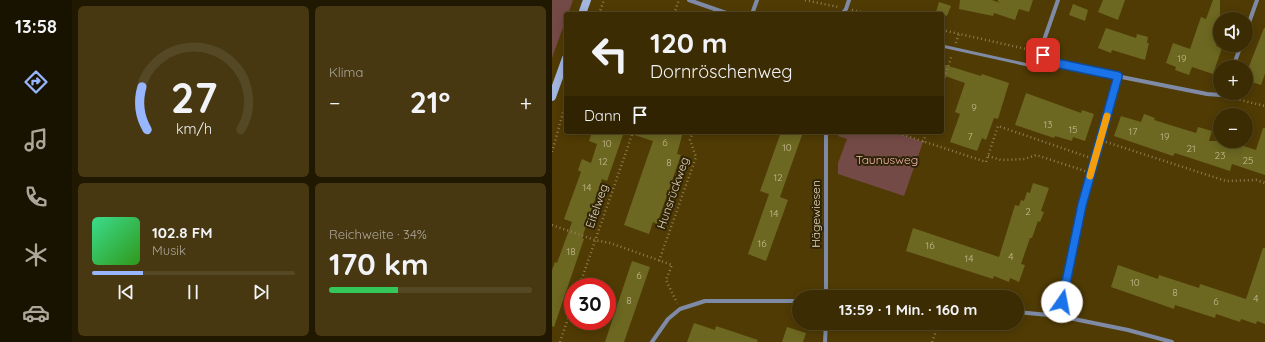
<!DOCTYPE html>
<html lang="de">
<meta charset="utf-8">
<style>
body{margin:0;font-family:Quicksand,sans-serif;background:#473812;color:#f1f3f6;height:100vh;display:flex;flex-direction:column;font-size:15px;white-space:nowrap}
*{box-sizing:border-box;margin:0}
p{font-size:13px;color:#aca79a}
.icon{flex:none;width:22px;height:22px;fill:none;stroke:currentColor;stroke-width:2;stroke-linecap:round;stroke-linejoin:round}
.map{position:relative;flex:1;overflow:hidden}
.drawer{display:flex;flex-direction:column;gap:6px;padding:6px;background:#211802;width:480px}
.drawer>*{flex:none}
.hud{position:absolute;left:12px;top:12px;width:380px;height:122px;border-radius:4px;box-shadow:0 2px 10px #0003,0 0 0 1px #554825;background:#3c2c03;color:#f1f3f6;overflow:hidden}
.buttons{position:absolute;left:661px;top:12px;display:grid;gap:8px}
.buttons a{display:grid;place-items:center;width:40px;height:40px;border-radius:50%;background:#3c2c03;box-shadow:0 2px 10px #0003,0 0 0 1px #554825;font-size:20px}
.speed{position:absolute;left:12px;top:278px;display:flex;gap:8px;font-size:20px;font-weight:700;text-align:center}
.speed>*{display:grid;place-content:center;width:52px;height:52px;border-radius:50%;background:#3c2c03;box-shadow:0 2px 10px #0003,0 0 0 1px #554825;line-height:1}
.speed .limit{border:6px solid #d22;background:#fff;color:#111}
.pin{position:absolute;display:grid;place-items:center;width:34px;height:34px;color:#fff;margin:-17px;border-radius:8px;box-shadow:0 2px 6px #0006}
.me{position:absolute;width:44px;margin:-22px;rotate:12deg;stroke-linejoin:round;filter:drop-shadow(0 0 3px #0008)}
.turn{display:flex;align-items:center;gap:14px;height:84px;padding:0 20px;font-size:18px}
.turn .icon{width:52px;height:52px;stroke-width:2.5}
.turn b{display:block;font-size:28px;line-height:34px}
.then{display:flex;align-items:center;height:38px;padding:0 20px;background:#0003;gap:8px;font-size:15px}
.big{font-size:30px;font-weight:700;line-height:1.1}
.drawer .tile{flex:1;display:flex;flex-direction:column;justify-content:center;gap:6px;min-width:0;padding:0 14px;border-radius:6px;background:#473812}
.drawer .dial{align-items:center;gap:0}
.dial svg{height:104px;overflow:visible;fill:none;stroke:#554825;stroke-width:7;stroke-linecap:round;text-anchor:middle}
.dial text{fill:#f1f3f6;stroke:none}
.song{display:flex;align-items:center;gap:12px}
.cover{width:48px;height:48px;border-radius:6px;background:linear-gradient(135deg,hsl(150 70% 55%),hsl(110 70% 35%))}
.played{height:4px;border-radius:2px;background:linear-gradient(90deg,#97b6fd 25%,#554825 25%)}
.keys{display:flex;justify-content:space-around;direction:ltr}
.heat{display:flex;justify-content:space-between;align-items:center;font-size:22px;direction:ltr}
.charge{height:6px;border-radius:3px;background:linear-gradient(90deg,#34c759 34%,#554825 0)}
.drawer .tiles{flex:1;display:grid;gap:6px;grid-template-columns:repeat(2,1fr)}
.trip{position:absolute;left:240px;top:290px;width:232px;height:40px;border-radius:20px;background:#3c2c03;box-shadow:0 2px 10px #0003,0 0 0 1px #554825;font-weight:700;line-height:40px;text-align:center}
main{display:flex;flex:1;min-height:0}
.dock{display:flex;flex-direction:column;width:72px;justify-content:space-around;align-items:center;background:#181201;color:#aca79a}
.dock .icon{width:28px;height:28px}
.dock .selected{color:#97b6fd}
.dock b{font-size:18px;color:#f1f3f6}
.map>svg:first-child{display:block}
.green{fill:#744a46}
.building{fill:#6c6821}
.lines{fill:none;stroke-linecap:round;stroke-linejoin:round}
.path{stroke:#917e51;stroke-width:2.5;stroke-dasharray:1 3;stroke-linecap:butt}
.lane{stroke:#7f8ba6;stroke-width:3}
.street{stroke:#7f8ba6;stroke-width:4}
.secondary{stroke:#a3b6e0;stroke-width:8}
.route-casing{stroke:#114b97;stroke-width:10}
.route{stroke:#1a73e8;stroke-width:7}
.slow{stroke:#f59e0b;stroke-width:7}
.labels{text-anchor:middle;stroke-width:4;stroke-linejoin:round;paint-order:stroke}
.number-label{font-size:10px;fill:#c7ba91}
.park-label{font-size:12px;fill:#f4b6ae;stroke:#2f2408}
.street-label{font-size:12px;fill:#e5d6b6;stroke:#2f2408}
</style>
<main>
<nav class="dock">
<b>13:58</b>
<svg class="icon selected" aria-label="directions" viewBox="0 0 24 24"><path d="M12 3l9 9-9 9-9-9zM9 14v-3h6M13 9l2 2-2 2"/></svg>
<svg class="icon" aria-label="music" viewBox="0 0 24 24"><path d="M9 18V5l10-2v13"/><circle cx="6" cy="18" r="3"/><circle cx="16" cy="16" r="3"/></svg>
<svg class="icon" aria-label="phone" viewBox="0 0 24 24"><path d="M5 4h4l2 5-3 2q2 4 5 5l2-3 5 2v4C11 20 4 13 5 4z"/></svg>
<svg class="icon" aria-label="climate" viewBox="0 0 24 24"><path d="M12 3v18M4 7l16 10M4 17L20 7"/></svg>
<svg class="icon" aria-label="car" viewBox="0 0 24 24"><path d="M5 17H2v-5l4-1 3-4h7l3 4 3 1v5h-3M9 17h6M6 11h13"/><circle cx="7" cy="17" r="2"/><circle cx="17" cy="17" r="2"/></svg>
</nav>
<section class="drawer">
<div class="tiles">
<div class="tile dial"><svg viewBox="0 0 100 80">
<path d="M14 69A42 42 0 1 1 86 69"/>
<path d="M14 69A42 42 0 0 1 10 36" stroke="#97b6fd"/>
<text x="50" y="56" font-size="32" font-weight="700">27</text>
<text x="50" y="72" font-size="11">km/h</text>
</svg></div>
<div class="tile"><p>Klima</p>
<div class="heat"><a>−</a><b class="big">21°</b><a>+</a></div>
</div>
<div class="tile">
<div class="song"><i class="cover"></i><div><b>102.8 FM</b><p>Musik</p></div></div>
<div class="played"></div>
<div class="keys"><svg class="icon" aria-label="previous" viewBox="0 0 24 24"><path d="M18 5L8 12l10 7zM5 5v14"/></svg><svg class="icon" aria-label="pause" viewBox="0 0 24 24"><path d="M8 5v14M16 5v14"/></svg><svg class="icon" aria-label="next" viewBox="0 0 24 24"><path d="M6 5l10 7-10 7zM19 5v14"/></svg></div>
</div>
<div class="tile"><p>Reichweite · 34%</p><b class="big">170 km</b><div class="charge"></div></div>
</div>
</section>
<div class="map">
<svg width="713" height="342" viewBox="0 0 713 342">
<rect width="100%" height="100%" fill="#503b04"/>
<g class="green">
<path d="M0 0H21L16 14H14V19L0 58Z"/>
<path d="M288 132H343L371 142 352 196 286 174V163L295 139 286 136Z"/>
</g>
<g class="building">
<path d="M408 0H440L448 3 446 2V0H481L477 12 467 9 463 20 442 13 441 16 407 9Z"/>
<path d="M551 0H573L566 20 546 12Z"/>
<path d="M661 0H668V33L664 46 670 48 661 74 640 67 637 75 623 70 624 67 614 63 621 43 638 49 649 17 654 19Z"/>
<path d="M387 2 399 6 395 16 384 12Z"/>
<path d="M521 4 536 10 533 21 517 15Z"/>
<path d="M554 28 584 38 585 34 596 37 595 43H597L593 60 560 50 559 53 546 48Z"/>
<path d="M712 28H713V74L709 85 694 80V74Z"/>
<path d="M390 64 429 76 430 74 457 83 446 119 442 118 434 140 430 138 425 151 398 142 408 114 403 112 413 83 390 75Z"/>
<path d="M474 93 529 113 530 110 542 114 533 141 521 137 520 141 503 136 502 138 463 125Z"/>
<path d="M592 114 603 118 602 120 644 133 646 127 660 131 657 141H676L704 150 711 128H713V175L680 164 678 171 623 153 621 156 562 136 569 116 589 122Z"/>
<path d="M40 132 50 135 51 132H72L55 181 50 179 30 238 32 239 2 327 0 326V270L3 262 5 263 20 222 12 219 29 172 26 170 30 159 39 163 45 144 37 141Z"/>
<path d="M79 132H131L125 154 129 155 105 224 101 222 97 234 72 225 101 141 79 134Z"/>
<path d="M229 132H240L250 135 228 197 236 200 214 261 196 254 217 194 208 191Z"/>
<path d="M481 183 497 188 489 211 492 212 488 222 486 221 480 238H478L469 264 473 265 467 282 458 278 457 282 442 276 441 279 354 251 361 228 447 257 463 205 467 206 469 200 472 201 475 192 478 193Z"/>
<path d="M711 248H713V324L705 321 704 324 689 319 688 322 664 314 663 318 623 305 622 309 559 287 566 265 606 279 607 275 647 288 648 284 694 299Z"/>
<path d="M80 261 98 267 72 342H53Z"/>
<path d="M142 323 163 330 164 326 206 340 205 342H135Z"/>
<path d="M235 327 254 333 251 342H230Z"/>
</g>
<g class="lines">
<g class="path">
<path d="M253 0 286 7"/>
<path d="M300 10 317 14"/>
<path d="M47 14 52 0"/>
<path d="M122 14 127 0"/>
<path d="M390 30 483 51"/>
<path d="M404 43 407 33"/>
<path d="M390 85 400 55"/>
<path d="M676 97 713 106"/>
<path d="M343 132 434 162 446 126 536 157"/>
<path d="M371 142 375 132"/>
<path d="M554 142 674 181 704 180 713 183"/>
<path d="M0 152 14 102"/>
<path d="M436 156 449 160 473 159 484 155 533 171"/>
<path d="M0 225 43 240 58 243 120 265 114 280 125 303"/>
<path d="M107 261 144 157 138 140 141 132"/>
<path d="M27 287 81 132"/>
<path d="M8 342 21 304"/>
<path d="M380 342 387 323"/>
</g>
<path class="lane" d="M390 46 485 67 499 63"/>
<g class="street">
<path d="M137 0 177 14"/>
<path d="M506 0 491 43V55L499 63 655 94 668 95 670 93"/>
<path d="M200 14 205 0"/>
<path d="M290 14 294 9 297 0"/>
<path d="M694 31 705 0"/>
<path d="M681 67 689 45"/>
<path d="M274 297V132"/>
<path d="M465 312 507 316 576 330 620 342"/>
<path d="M507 316 530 205 566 76"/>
<path d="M100 342 116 319 128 309 153 301H247"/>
<path d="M273 342 274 323"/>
</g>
<g class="secondary">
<path d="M30 14 35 0"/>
<path d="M0 97 14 58"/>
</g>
</g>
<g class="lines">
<g class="route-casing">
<path id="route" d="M491 55 499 62 566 76 530 205 510 302"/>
</g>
<use href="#route" class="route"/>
<path class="slow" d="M538 176 555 116"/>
</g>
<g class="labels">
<g class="number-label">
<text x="630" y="62">19</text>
<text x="422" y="111">9</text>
<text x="496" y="128">13</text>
<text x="521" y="133">15</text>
<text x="581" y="135">17</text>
<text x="418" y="140">7</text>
<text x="613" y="140">19</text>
<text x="113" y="146">6</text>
<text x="55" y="147">10</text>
<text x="235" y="151">10</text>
<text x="639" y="152">21</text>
<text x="668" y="159">23</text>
<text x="696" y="164">25</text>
<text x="51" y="165">12</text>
<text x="117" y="166">8</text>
<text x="226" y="181">12</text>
<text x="35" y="191">14</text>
<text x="476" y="215">2</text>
<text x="222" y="217">14</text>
<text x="210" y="247">16</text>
<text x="378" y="249">16</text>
<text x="19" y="255">18</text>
<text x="459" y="260">4</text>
<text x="417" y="262">14</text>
<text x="87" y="279">6</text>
<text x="583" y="286">10</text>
<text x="623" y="296">8</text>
<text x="704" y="302">4</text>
<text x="77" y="304">8</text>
<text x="664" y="305">6</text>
</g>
<g class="park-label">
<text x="335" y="164">Taunusweg</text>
</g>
<g class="street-label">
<text transform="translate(121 193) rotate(-71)" y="4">Hunsrückweg</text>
<text transform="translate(45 206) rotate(-71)" y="4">Eifelweg</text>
<text transform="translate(264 214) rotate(-90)" y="4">Hägewiesen</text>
</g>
</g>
</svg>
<div class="buttons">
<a><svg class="icon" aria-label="sound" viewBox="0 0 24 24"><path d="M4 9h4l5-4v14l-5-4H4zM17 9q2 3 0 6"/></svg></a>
<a>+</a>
<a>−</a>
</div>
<div class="speed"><div class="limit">30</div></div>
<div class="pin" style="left:491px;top:55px;background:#d93025"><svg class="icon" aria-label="arrive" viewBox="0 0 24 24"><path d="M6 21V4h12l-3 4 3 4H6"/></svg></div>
<svg class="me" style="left:510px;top:302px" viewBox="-20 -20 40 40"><circle r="19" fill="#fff"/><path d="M0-13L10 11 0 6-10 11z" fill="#1a73e8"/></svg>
<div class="trip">13:59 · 1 Min. · 160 m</div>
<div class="hud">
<div class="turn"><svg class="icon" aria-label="left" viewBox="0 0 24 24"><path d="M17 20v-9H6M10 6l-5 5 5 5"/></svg><div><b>120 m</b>Dornröschenweg</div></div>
<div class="then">Dann<svg class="icon" aria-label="arrive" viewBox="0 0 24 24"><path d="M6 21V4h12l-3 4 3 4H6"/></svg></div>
</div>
</div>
</main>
